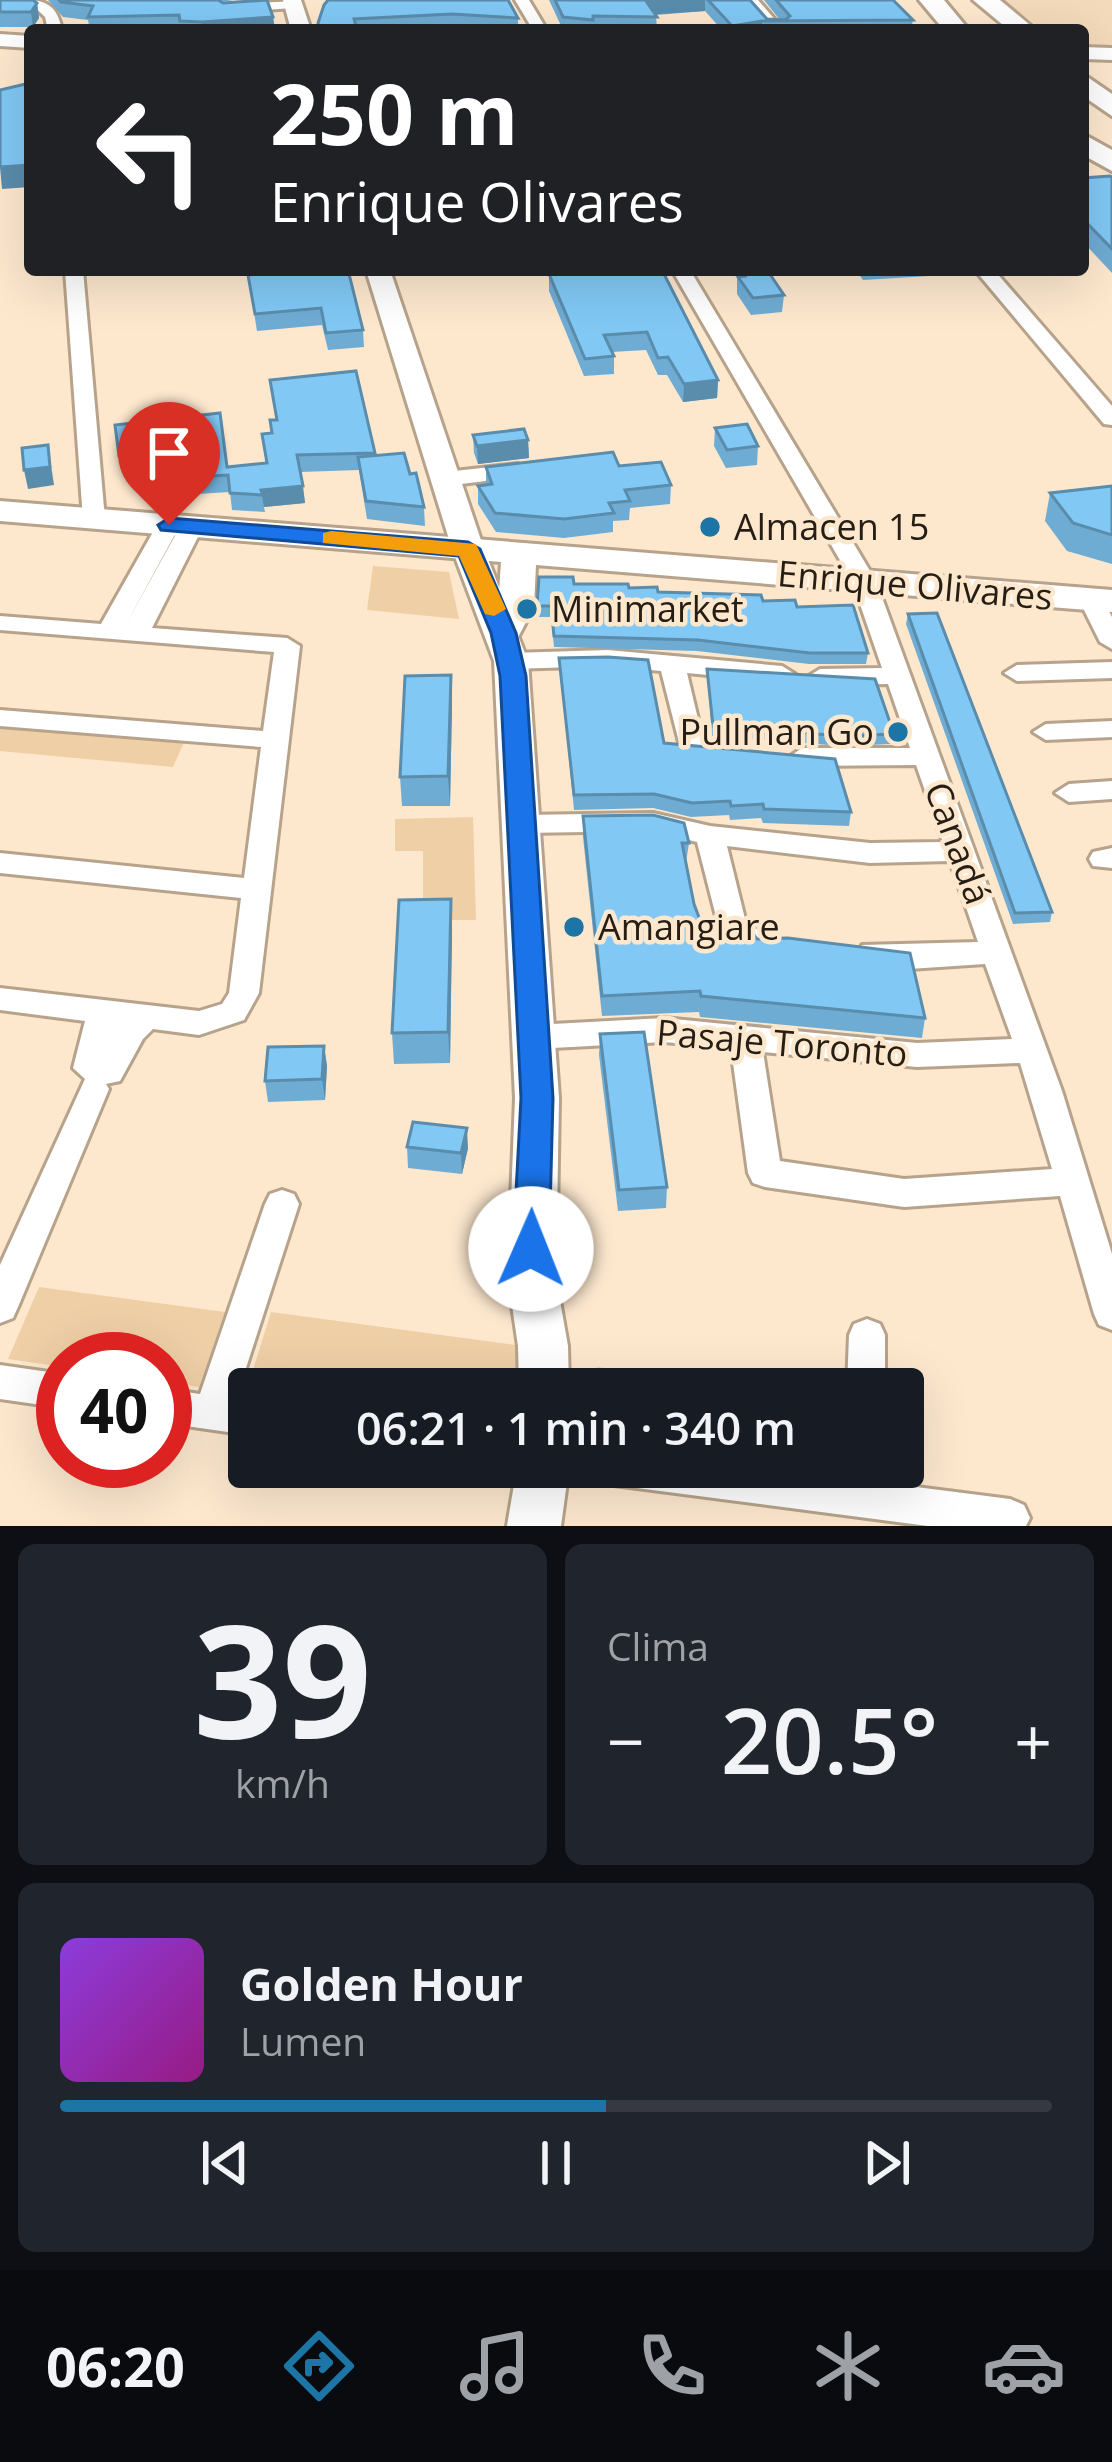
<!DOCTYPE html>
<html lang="es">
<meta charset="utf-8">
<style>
body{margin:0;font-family:"Open Sans",sans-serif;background:#20242c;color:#f1f3f6;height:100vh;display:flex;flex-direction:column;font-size:45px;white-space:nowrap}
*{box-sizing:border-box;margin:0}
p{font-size:39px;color:#9ea1a6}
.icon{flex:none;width:66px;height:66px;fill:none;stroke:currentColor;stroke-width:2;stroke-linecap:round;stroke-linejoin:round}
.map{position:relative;height:1526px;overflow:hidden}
.sheet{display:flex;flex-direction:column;gap:18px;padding:18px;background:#0d0f14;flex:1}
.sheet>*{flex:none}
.guide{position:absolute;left:24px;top:24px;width:1065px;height:252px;border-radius:12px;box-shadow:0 12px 48px #0002;background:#202124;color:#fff;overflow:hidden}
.speed{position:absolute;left:36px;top:1332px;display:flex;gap:24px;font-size:60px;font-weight:700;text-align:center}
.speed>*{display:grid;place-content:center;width:156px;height:156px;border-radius:50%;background:#171b24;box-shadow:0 12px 48px #0002;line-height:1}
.speed .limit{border:18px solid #d22;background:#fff;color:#111}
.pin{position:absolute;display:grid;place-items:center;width:102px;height:102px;color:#fff;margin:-123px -51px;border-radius:50% 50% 50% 0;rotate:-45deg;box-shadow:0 0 12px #0007}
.pin .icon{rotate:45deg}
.me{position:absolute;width:132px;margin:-66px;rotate:1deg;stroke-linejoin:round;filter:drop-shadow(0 0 9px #0008)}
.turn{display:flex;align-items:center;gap:42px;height:252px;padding:0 48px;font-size:54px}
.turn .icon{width:156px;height:156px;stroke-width:2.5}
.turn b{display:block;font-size:84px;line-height:102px}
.big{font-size:90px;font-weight:600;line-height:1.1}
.sheet .tile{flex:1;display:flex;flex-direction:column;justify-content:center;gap:18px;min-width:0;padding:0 42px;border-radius:18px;background:#20242c}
.sheet .dial{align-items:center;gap:0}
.dial b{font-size:156px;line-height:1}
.song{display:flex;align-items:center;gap:36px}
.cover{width:144px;height:144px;border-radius:18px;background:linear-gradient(135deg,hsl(270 70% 55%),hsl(310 70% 35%))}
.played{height:12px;border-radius:6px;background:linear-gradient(90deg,#1c75a4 55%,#363941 55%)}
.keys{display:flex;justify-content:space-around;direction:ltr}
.heat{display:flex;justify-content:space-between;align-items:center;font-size:66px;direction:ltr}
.sheet .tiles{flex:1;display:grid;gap:18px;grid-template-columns:1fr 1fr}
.tile:last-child{grid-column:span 2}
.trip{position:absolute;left:228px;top:1368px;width:696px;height:120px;border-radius:12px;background:#171b24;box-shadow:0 12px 48px #0002;font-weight:600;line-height:120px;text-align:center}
.dock{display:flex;height:192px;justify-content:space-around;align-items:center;background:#090b0e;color:#9ea1a6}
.dock .icon{width:84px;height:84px}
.dock .selected{color:#1c75a4}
.dock b{font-size:54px;color:#f1f3f6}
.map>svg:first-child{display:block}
.built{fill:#f3daba}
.green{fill:#efcfa6}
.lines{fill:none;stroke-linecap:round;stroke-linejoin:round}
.minor-casing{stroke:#b7a38b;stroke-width:6}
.tertiary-casing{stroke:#b7a38b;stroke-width:6}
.secondary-casing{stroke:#b7a38b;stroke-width:6}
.primary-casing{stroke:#b7a38b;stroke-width:6}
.minor{fill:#fff;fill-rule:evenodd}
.tertiary{fill:#fff;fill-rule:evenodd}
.secondary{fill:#fff;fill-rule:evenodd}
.primary{fill:#fff;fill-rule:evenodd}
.wall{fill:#6facd3}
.shaded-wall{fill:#5a8cac}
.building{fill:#81c8f5;stroke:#5a8cac;stroke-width:3}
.route{fill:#1a73e8;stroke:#114b97;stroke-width:3}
.slow{fill:#f59e0b}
.poi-dot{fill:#1c75a4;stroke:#fde8ce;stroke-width:4.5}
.labels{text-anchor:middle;stroke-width:9;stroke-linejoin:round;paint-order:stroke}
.poi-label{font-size:36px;fill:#261e15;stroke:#fde8ce;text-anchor:start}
.street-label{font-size:36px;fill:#261e15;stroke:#fde8ce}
</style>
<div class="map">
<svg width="1112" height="1526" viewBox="0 0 1112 1526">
<rect width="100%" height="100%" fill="#fde8ce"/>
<path class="built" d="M1003 0H1112V47L1083 46V30H1043Z"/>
<g class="green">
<path d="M373 566 449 572 459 619 367 610Z"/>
<path d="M0 724 185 740 173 767 0 751Z"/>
<path d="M473 817 476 920H423V851H395V819Z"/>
<path d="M39 1287 225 1312 199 1387 165 1382V1359H63V1367L8 1359Z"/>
<path d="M271 1312 522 1346 513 1389 246 1392Z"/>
<path d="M597 1367 769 1389H597Z"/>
</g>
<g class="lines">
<g class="minor-casing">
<g id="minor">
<path d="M27 0C49 0 58 9 62 30H48L45 17Z"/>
<path d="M515 0H529L547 30H533Z"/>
<path d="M743 0H758L784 30H769Z"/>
<path d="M298 1 300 4 293 8 234 12 227 8 234 4Z"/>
<path d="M65 270H83L105 519 94 526 83 519Z"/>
<path d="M672 270H690L876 581 1062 1091 1112 1254V1330L1099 1325 1094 1314 1060 1196 904 1207 765 1187 753 1183 748 1173 731 1048 664 1042 534 1049 523 1045 518 1037 523 1029 534 1025 664 1018 917 1043 1012 1039 985 964 909 969 862 961 858 953 862 945 978 942 950 861 870 863 727 846 747 927 775 932 779 940 775 948 764 951 723 944 697 842 653 831 522 833 508 824 522 815 653 813 710 826 870 843 943 842 916 765 802 766 789 757 802 748H910L888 684 820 685 807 677 820 669 882 668 852 581ZM763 1052 917 1067 1020 1063 1052 1169 904 1179 780 1161Z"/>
<path d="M975 270H994L1112 406V425L1104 424Z"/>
<path d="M518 464 529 471 526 476 445 486 434 479 445 472Z"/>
<path d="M169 518 181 525 125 626 179 527 191 520 203 527 152 628 287 638 300 646 259 993 244 1020 199 1035 153 1029 143 1039 120 1081 106 1084 109 1089 18 1307 13 1318 0 1323V1265L85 1079 73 1068 85 1021 0 1010V988L199 1011 222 1004 229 993 241 898 0 873V853L244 878 261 747 0 726V710L263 731 274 652 0 630V616L101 624 157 525Z"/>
<path d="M1091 593 1100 595 1112 617V649L1100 642 1079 600Z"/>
<path d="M608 650 782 666 795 674 782 682 687 673 703 740 731 744 735 750 722 759 682 754 661 671 608 666 511 669 498 661 511 653Z"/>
<path d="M1112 662V678L1017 681 1004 673 1017 665Z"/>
<path d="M1112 721V737L1046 740 1033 732 1046 724Z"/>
<path d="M1112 781V799L1069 802 1055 793 1069 784Z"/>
<path d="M1112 848V868L1093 866 1089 859 1093 852Z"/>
<path d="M282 1190 294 1194 299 1204 236 1399 249 1401V1435L165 1423V1389L200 1394 265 1204 270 1194Z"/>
<path d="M867 1319 880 1324 885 1335V1389H847L849 1335 854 1324Z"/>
<path d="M0 1365 63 1374V1408L0 1399Z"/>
<path d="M595 1467H755L846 1478V1467H884L885 1483 1010 1499 1024 1505 1030 1518 1026 1526H928L614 1485 600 1480Z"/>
</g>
</g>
<g class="tertiary-casing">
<g id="tertiary">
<path d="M283 0H301L311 30H291Z"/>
<path d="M1083 47 1112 48V60L1083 59Z"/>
<path d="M366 270H390L484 549 528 661 559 1098 556 1278 568 1346 569 1389H519L518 1346 508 1278 515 1098 494 661 452 549Z"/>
<path d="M517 1467H569L561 1526H507Z"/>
</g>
</g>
<g class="secondary-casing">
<g id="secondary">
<path d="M0 34 30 36V48L0 46Z"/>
<path d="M0 501 1112 590V612L536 565 534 607 516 641H490L485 633 498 607 501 562 0 521Z"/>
</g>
</g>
<g class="primary-casing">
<g id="primary">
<path d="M919 0H944L969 30H944Z"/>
<path d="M973 0H1000L1036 30H1009Z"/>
<path d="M1083 74 1112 94V116L1083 96Z"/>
<path d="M1083 134 1112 150V171L1083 155Z"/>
</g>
</g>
<use href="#minor" class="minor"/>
<use href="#tertiary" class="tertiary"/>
<use href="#secondary" class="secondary"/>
<use href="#primary" class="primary"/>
</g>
<g class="wall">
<path d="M0 0 37 3 39 18 33 27H0Z"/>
<path d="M48 0H233L222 2 273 17 275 30H90L88 20 63 17Z"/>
<path d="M549 0H750L767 19 780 20 764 0H893L913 20 911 30H722L705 11 656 15 657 30H563Z"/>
<path d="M324 5 518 18V30H319Z"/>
<path d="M1112 177V273L1083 242V178Z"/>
<path d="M302 270 363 330 364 347 328 350 322 325 257 331 248 275Z"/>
<path d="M588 270 718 380 717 398 683 402 667 375H658L646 350 612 352 614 356V374L584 376 549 291V274Z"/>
<path d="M737 270H767L784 295 782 312 751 315 737 294Z"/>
<path d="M856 270H962V274L863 280Z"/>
<path d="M356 371 376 456 410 474 424 507 425 526 367 519 359 470 300 472 305 503 264 507 265 512 232 510 230 492 148 497 145 480 148 474 122 472 115 425 227 467 266 463 271 433 276 420 270 380Z"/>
<path d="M715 428 758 446 757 465 726 468 714 446Z"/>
<path d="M473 435 528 440 529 458 478 464 474 453Z"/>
<path d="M619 466 671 485 670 504 630 508 629 520 613 521V532L564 538 496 532 478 504V486L486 485V467Z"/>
<path d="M1112 486V564L1067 551 1045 521 1050 493Z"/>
<path d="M574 584 763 601 797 607 868 653 866 664H809L697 651 554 647 551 617H537V606Z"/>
<path d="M908 614 1052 912 1050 922 1013 924 906 624Z"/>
<path d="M559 658 664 743 851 812 849 826 763 823 761 818 730 820 729 815 691 817 653 808 574 810Z"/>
<path d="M707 669 894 734 892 744 842 746 712 736Z"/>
<path d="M451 675 452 704 450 806H402L400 777Z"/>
<path d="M583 816 689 843 686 863 694 904 706 936 757 939 925 1018 922 1038 700 1017 699 1012 602 1016 583 837Z"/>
<path d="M451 899 452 929 450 1063 394 1064 392 1033Z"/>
<path d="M600 1034 667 1187 666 1208 618 1211 599 1055Z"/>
<path d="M324 1046 327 1066 325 1100 268 1102 265 1081Z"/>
<path d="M407 1147 468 1148 462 1174 408 1168Z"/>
</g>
<g class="shaded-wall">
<path d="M662 0H705V11L645 15 646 1Z"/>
<path d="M37 3 39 18 33 27 31 12Z"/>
<path d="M273 17 275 30H203L202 22Z"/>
<path d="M762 21V30H732V26Z"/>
<path d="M30 165V187L2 189 0 167Z"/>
<path d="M718 380 717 398 683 402 684 384Z"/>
<path d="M528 440 529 458 478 464 477 446Z"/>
<path d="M48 445 54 485 28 489 24 470Z"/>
<path d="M303 486 305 503 264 507 261 490Z"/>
<path d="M451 675 452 704 450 806 448 776Z"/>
<path d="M451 899 452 929 450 1063 448 1032Z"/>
<path d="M324 1046 327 1066 325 1100 322 1079Z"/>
<path d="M467 1128 468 1148 462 1174 461 1153Z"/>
</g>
<g class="building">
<path d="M0 0H33L37 3 31 12H0Z"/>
<path d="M59 0H218L223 3 267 0 273 17 202 22 180 21 179 15 88 17 93 6 61 2Z"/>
<path d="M328 0H508L518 18 452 14 354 19 357 30H320L318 23 324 5Z"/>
<path d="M555 0H662L646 1 657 17 593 16V20L563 17Z"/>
<path d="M708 0H750L767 19 785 20 790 16 776 0H893L913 20 762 21 732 26Z"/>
<path d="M30 83V165L0 167V90Z"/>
<path d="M1110 176 1112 177V249L1083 219V191L1086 190 1083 188V178Z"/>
<path d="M302 270H348L363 330 326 333 321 308 255 314 248 275Z"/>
<path d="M588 270H662L718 380 684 384 668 357 658 358 647 332 604 335 614 356 585 359 549 274Z"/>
<path d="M741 270H767L784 295 753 298 738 277 745 276Z"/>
<path d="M356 371 375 453 297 455 303 486 261 490 263 495 230 493 228 475 145 480 155 458 119 456 115 425 220 413 227 467 267 463 262 434 272 433 270 420H277L270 380Z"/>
<path d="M747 424 758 446 727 450 715 428Z"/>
<path d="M524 429 528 440 477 446 473 435Z"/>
<path d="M48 445 50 467 24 470 22 448Z"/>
<path d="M613 452 619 466 661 462 671 485 625 490 630 501 609 503 614 513 564 519 495 513 478 486 492 484 486 467Z"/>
<path d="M404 453 410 474 416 473 424 507 366 501 358 457Z"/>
<path d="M1112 486V535L1073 523 1050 493Z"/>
<path d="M539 577H573L574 584H628L629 588 657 587 658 592 761 595 763 601 795 600 797 607 853 605 868 653H810L698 640 554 636 551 606H537Z"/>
<path d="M937 613 1052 912 1015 913 908 614Z"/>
<path d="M608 657 648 660 664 743 835 759 851 812 764 809 763 804 731 806 730 801 692 803 654 794 574 795 559 658Z"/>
<path d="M707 669 875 679 894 734 843 736 713 726Z"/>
<path d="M451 675 448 776 400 777 405 676Z"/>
<path d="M653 815 684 823 689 843H682L694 904 706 936 753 933 757 939 788 938 910 953 925 1018 701 996 700 991 602 996 583 816Z"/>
<path d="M451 899 448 1032 392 1033 399 900Z"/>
<path d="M644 1032 667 1187 619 1190 600 1034Z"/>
<path d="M324 1046 322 1079 265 1081 268 1047Z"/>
<path d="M413 1122 467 1128 461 1153 407 1147Z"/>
</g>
<path class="route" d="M169 518 468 542 480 549 516 633 526 676 553 1098 549 1249 544 1259 531 1263 518 1259 513 1249 521 1098 500 676 491 633 459 556 161 530 158 525Z"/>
<path class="slow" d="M331 531 476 544 506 609 494 616 485 614 459 556 323 543V533Z"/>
<g class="poi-dot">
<circle cx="710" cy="527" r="12"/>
<circle cx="527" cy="609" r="12"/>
<circle cx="898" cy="732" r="12"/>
<circle cx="574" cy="927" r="12"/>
</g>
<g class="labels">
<g class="poi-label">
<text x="734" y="540">Almacen 15</text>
<text x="551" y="622">Minimarket</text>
<text x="874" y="745" text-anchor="end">Pullman Go</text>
<text x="598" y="940">Amangiare</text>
</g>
<g class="street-label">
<text transform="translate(915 585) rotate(5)" y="13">Enrique Olivares</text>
<text transform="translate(958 843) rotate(70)" y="13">Canadá</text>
<text transform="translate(782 1043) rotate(5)" y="13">Pasaje Toronto</text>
</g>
</g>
</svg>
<div class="speed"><div class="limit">40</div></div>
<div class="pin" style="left:169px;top:525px;background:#d93025"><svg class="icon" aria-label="arrive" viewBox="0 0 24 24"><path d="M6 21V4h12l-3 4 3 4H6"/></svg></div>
<svg class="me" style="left:531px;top:1249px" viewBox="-20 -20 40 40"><circle r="19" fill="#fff"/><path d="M0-13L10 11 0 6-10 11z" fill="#1a73e8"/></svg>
<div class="trip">06:21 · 1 min · 340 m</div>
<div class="guide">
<div class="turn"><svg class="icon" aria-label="left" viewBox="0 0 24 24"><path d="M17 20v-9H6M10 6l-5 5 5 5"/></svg><div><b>250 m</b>Enrique Olivares</div></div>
</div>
</div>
<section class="sheet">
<div class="tiles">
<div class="tile dial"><b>39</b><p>km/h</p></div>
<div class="tile"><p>Clima</p>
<div class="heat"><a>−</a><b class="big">20.5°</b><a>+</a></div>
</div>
<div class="tile">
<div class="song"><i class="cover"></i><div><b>Golden Hour</b><p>Lumen</p></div></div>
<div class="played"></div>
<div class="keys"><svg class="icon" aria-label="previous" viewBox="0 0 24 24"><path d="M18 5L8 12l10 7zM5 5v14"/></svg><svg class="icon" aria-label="pause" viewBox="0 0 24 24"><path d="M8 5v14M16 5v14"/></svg><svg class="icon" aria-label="next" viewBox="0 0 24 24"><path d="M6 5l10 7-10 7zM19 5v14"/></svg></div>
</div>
</div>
</section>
<nav class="dock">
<b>06:20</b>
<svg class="icon selected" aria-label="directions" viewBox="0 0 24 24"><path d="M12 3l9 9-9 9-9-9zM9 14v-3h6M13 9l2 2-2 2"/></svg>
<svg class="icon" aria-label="music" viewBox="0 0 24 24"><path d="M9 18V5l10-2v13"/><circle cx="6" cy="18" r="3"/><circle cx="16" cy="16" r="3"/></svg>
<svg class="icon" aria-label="phone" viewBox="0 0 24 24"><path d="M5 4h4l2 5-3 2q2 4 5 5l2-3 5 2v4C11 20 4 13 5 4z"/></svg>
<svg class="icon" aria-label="climate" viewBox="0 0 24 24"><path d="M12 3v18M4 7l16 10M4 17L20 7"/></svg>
<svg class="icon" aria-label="car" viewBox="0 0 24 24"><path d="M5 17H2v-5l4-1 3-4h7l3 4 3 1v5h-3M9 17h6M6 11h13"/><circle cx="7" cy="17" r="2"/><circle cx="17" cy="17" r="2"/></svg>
</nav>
